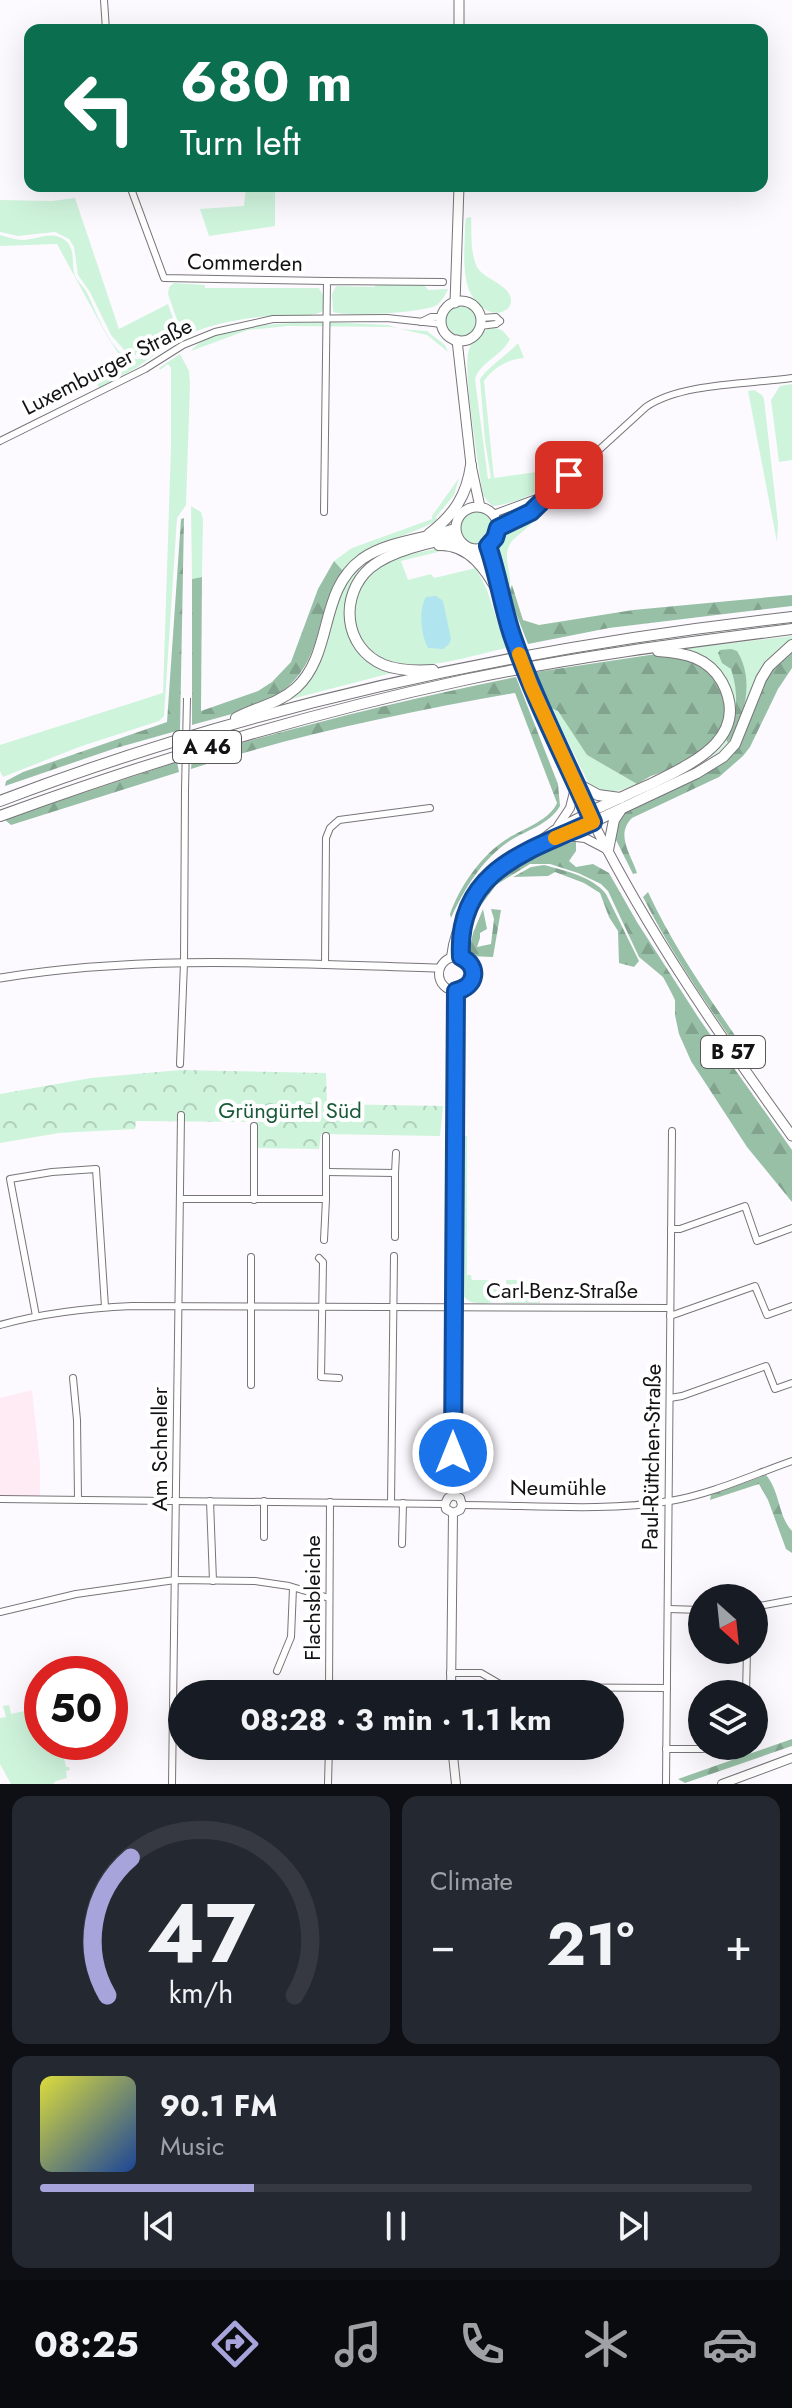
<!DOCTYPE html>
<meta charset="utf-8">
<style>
body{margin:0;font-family:Jost,sans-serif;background:#242831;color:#f1f3f6;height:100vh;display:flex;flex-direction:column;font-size:30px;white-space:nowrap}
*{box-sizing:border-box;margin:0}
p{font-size:26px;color:#9ea1a6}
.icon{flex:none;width:44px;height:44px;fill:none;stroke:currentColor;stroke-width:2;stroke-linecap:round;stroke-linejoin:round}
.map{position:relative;height:1784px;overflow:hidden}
.drawer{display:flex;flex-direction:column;gap:12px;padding:12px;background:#0d0f14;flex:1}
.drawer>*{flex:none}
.hud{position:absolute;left:24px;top:24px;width:744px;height:168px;border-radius:16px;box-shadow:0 8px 32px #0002;background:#0b6e4f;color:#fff;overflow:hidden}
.needle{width:52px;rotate:153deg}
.controls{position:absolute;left:688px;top:1584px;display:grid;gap:16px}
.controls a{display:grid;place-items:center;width:80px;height:80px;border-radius:50%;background:#171b24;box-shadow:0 8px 32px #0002;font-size:40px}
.speed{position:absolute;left:24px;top:1656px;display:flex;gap:16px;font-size:40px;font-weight:700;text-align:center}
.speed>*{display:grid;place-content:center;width:104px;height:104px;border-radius:50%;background:#171b24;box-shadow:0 8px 32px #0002;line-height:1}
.speed .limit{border:12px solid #d22;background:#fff;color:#111}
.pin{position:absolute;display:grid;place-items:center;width:68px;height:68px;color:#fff;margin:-34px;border-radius:16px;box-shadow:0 4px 12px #0006}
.me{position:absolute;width:88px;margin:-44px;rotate:0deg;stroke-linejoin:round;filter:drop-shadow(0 0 6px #0008)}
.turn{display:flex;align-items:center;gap:28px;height:168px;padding:0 24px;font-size:36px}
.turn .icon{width:104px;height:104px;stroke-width:2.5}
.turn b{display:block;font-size:56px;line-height:68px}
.big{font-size:60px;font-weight:700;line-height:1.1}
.drawer .card{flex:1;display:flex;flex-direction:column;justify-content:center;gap:12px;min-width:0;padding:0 28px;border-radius:16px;background:#242831}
.drawer .dial{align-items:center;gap:0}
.dial svg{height:208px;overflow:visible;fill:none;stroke:#363941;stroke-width:7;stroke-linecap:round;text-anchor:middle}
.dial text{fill:#f1f3f6;stroke:none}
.song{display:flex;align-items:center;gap:24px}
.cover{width:96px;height:96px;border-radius:12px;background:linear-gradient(135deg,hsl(60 70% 55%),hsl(220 70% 35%))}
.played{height:8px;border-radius:4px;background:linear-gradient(90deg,#a7a4db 30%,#363941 30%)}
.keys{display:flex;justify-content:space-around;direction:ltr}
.heat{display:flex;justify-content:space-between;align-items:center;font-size:44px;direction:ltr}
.drawer .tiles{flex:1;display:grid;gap:12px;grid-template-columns:1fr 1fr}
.card:last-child{grid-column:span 2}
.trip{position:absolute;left:168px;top:1680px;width:456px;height:80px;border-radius:40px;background:#171b24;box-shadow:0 8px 32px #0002;font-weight:700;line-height:80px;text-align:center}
.tab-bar{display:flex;height:128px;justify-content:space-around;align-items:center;background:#090b0e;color:#9ea1a6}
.tab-bar .icon{width:56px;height:56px}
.tab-bar .on{color:#a7a4db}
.tab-bar b{font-size:36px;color:#f1f3f6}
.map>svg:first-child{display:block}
.education{fill:#ffebf4}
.green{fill:#cff4dc}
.forest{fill:url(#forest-firs)}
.park{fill:url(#park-crowns)}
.water{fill:#b0e4ee}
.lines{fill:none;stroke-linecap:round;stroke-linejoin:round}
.minor-casing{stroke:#787579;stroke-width:8}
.tertiary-casing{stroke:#787579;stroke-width:9}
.secondary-casing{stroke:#787579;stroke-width:10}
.primary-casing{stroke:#787579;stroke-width:11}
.motorway-casing{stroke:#787579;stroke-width:12}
.minor{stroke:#fff;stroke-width:6}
.tertiary{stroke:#fff;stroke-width:7}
.secondary{stroke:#fff;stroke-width:8}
.primary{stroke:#fff;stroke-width:9}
.motorway{stroke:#fff;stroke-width:10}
.minor-bridge-casing{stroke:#787579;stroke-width:8;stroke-linecap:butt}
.primary-bridge-casing{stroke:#787579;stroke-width:11;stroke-linecap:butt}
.minor-bridge{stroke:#fff;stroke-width:6}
.primary-bridge{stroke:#fff;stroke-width:9}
.route-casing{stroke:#114b97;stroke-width:20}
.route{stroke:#1a73e8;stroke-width:14}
.slow{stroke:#f59e0b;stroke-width:14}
.labels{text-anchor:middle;stroke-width:8;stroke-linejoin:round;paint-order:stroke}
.shield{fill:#fff;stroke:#5a595a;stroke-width:2}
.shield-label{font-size:20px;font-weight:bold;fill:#131214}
.street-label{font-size:22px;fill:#131214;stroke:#fff}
.park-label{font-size:22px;fill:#1a5a39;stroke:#fff}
</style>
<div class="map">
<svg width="792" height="1784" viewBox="0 0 792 1784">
<defs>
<pattern id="forest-firs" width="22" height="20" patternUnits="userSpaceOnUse" patternTransform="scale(2)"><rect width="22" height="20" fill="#98c0a7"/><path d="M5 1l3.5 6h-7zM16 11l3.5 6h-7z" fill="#82a48f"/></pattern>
<pattern id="park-crowns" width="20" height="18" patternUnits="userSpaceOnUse" patternTransform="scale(2)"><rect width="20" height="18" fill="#cff4dc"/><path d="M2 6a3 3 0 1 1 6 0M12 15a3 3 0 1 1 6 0" fill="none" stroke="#b1d0bc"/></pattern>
</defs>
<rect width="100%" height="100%" fill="#fdfaff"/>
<path class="education" d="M32 1390 40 1463V1496H0V1398Z"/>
<g class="green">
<path d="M246 186H275V226L209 236 200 209 244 206Z"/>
<path d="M75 198 119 329 168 304 178 333 140 356 127 353 111 335 90 292 78 275 74 247 69 239 55 232 18 236 0 232V200L52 201Z"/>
<path d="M471 217C472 234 470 252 477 267 484 280 511 284 511 301 511 306 508 309 504 311 490 319 472 301 468 287 462 268 465 245 465 225L466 218Z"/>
<path d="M0 235C8 237 15 240 24 240 39 239 53 230 66 241 76 250 71 264 75 276 78 282 83 286 86 291 96 309 111 359 136 359 150 359 168 342 179 335L180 337 136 368 99 388 97 383 126 365 107 336 57 244 0 246Z"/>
<path d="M174 283 205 285V288H319L323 295V311C311 319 275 315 259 317 234 320 205 326 183 337L168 294 169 287Z"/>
<path d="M377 284 424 285 428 290 448 289C446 294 442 301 437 305 425 313 346 317 333 312L332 294 336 286 374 287Z"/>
<circle cx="461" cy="321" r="16"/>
<path d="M326 322 388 325 400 329 427 331 445 345 448 352 427 335 391 327 288 326 248 330 191 351C214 323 291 323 326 322Z"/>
<path d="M491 327 502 330 510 339C502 356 481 361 475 379L488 479 491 478 485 441 480 379C490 365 506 356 518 343L524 358C508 359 493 368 484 381L494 478 551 470 559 478C542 491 516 504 493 506L488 502 483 495C479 469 462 367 469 349 472 341 483 331 491 327Z"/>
<path d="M180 354 189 371 190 384 186 505 177 518 164 716 159 721 79 747 3 777 0 771V745L163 693 171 446V368L168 364 160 370 159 368Z"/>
<path d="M792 384V460L779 462 771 400 780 386Z"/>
<path d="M754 390 762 395 764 399 778 523 777 542 748 391Z"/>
<path d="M459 478 454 495 436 517 438 520C406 538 367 542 343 571L334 561 352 548 432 519V516Z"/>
<path d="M191 506 201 512 203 519 202 577 192 579Z"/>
<circle cx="477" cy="528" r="17"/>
<path d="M528 518 532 523C526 529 518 535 512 541 499 558 516 576 508 593L494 546 506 529Z"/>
<path d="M411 543 354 582 352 640 399 671 284 701 303 684 337 592 363 561Z"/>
<path d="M440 548 442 551 401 561 408 580 431 574 434 578 476 568 487 590 506 648C474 655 429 670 397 664 356 656 339 600 371 572 389 557 417 553 440 548Z"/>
<path d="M792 636V642L736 737 715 761 623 805 621 802C649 789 705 768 723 745 728 738 729 730 731 722 734 710 735 698 729 686 720 668 702 654 683 649Z"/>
<path d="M551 708 558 710 587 755 637 784C620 791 605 798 589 784Z"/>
<path d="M462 1136H467V1275H471L472 1280H498V1302C485 1303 468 1307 462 1293Z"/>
<rect x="506" y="1280" width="34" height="23"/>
<path d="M42 1697V1742H61L66 1767H69L70 1770 66 1771 67 1778 56 1781 53 1784H11L0 1764V1718L6 1717 3 1706 9 1705 11 1714 29 1710 27 1701Z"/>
</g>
<g class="forest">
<path d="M184 518 180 730 116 748 5 786 6 781 23 772 167 722 181 519Z"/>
<path d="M334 561 343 571C328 592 323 616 316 640 297 703 249 709 192 725V579L202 577 201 711 258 691 272 682 291 662 318 589Z"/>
<path d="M512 585 523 620 539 625 633 610 792 595V606L609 628 528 644 508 593Z"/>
<path d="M731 649 737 651C755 680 745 717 728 743L726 739C738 717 739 693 731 669L722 663 718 653 720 650Z"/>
<path d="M792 649V668L778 689 750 747 743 756 719 777 632 818C615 835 631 854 637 873L633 874 614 836 619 815 725 759 767 675Z"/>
<path d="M663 653 690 658 715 677 726 695 725 714 721 731 710 747 677 767 651 776 637 784 587 755 558 711 551 708 536 672Z"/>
<path d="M516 677 558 784 560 806C549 825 526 830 508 842 482 860 464 889 451 918L450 914C459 888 479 859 501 843 518 830 549 822 557 803L515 693C406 712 296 735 191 769L192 757C299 726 406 699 516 677Z"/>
<path d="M177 762 179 772 11 825 4 819Z"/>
<path d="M576 841V851L569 861 576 867 593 864 609 873 637 922 700 1020 792 1150V1202L747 1147 691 1061 679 1034 675 1015V1000L670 990 663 977 639 957 608 891 601 884 578 873 550 864H530L496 885 479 908 466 942 463 941C479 878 518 860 576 841Z"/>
<path d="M544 865C565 871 592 876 606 894L639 961 634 967 619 963 618 931 609 917 600 893 584 883 555 872 548 876 513 877 531 867Z"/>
<path d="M648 892C674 948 710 999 745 1050L742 1055C707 1004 671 953 643 897Z"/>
<path d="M483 909 487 929 480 933V938L477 947 491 944 494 919 491 909 501 910 493 957 468 956 473 933Z"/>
<path d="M766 1475C780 1491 778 1516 792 1531V1553L786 1549 768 1500 759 1484 710 1500 711 1495Z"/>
<path d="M792 1739V1746L685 1783 678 1779Z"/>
</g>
<path class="park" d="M180 1070 326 1073 327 1104 443 1106 440 1136 321 1134 319 1149 255 1148V1122L136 1121 135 1129 59 1133 0 1143V1094L91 1078Z"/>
<path class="water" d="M436 596 443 601 451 639 449 644 443 649 428 648C421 635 418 610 426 597Z"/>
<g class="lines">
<g class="minor-casing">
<g id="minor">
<path d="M104 0 106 30"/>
<path d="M130 186 164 278 327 281"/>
<path d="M481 318 496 317 500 321"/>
<path d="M421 322 431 317H442"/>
<path d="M480 326 496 324 500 321"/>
<path d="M0 441 145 369 183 345 215 332 273 319 387 318 442 324"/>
<path d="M324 512 327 281 443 282"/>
<path d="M493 514 547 494"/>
<path d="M498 528 531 512 646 407C680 383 750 384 792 378"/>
<path d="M325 964 326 838 330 828 339 820 430 808"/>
<path d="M180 1064 184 963 185 790"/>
<path d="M326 1172 395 1173 396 1153"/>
<path d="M181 1199H326V1136"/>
<path d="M254 1200V1126"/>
<path d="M671 1229H680L745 1206 757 1241 792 1228"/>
<path d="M395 1237V1173"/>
<path d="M324 1240 326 1199"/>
<path d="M319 1258 323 1262 321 1377 339 1378"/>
<path d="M36 1316 10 1179 52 1172 96 1169 105 1307"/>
<path d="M670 1316 755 1286 767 1315 792 1306"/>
<path d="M0 1325C43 1313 87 1308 132 1306L670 1308"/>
<path d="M73 1378 77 1420 78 1499"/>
<path d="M251 1385V1257"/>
<path d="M670 1398 682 1396 766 1366 775 1389 792 1383"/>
<path d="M0 1499 445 1504"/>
<path d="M210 1501 213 1581"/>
<path d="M264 1501V1537"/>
<path d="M391 1503 394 1256"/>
<path d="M462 1505C530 1505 604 1512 670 1501 712 1494 752 1475 792 1461"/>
<path d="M402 1544 403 1503"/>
<path d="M754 1607 792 1600"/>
<path d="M668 1609 702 1610"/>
<path d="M0 1612 76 1594 175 1580 255 1581 289 1586 329 1598"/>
<path d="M277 1671 291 1637 293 1588"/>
<path d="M450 1673H481L505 1687 667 1688"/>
<path d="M329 1694 330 1502"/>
<path d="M746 1694 747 1650"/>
<path d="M666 1749H702L714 1746"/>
<path d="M172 1784 181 1115"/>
<path d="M328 1784 329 1746"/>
<path d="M666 1784 672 1131"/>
</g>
</g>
<g class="tertiary-casing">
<path id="tertiary" d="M0 978C145 954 293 964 440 968"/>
</g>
<g class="secondary-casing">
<g id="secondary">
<path d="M558 826 570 808 576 784"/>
<path d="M567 836 585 838 608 850"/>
<path d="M541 840 554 830 589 812"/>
<circle cx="456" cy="974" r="17"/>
<path d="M451 957C453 939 458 925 467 910 495 856 541 845 593 822"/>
<path d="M461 957 460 946 465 918"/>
<path d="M453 1495 456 991"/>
<path d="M453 1513 460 1510 462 1505 460 1498 453 1495"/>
<path d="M453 1513 446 1509 445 1504 448 1498 453 1495"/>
<path d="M451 1694 453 1513"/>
<path d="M452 1746 456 1784"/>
<path d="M722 1784 792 1758"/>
</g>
</g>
<g class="primary-casing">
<g id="primary">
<path d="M459 30V0"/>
<circle cx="461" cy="321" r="20"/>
<path d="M455 303 459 186"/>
<path d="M457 340 471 465 480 507"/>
<circle cx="477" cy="528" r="21"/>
<path d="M478 549 489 566 513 636"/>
<path d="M531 686C552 732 572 780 595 826 650 935 720 1036 792 1136"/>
</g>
</g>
<g class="motorway-casing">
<g id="motorway">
<path d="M429 534C454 515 467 495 471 465"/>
<path d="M439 545C470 544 487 571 500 595"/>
<path d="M433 670C416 671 399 671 384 665 343 648 339 595 370 568 390 551 432 541 457 538"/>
<path d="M236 718C257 707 278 704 296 688 334 653 318 591 362 559 388 541 425 539 455 529"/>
<path d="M576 783 598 795 620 798"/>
<path d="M0 801C254 704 522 647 792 617"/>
<path d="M589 812C610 803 630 793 651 784 691 764 752 738 722 682 708 657 685 653 658 651"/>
<path d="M0 816C151 761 306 714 464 680 572 657 682 643 792 629"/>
<path d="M593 822 697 773 723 757 735 744 761 679 769 666 792 645"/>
<path d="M608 850 614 820 620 811"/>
</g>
</g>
<use href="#minor" class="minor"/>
<use href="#tertiary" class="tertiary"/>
<use href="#secondary" class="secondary"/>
<use href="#primary" class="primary"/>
<use href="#motorway" class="motorway"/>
<g class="minor-bridge-casing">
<path id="minor-bridge" d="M185 790 187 698"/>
</g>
<g class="primary-bridge-casing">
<path id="primary-bridge" d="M513 636 531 686"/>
</g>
<use href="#minor-bridge" class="minor-bridge"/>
<use href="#primary-bridge" class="primary-bridge"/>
</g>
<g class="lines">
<g class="route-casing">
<path id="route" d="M453 1453 456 991C476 987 480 966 461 957 456 870 528 851 593 822 566 760 534 699 512 635 502 605 498 575 488 546L495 538 498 528 531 512 569 475"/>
</g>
<use href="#route" class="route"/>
<path class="slow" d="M519 654 531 686 593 822 555 838"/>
</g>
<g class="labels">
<g class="shield">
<rect x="173" y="731" width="68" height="32" rx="6"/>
<rect x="701" y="1036" width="64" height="32" rx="6"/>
</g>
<g class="shield-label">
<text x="207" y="754">A 46</text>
<text x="733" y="1059">B 57</text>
</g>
<g class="street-label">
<text transform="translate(245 262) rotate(1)" y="8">Commerden</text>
<text transform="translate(107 366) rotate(-27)" y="8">Luxemburger Straße</text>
<text x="562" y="1298">Carl-Benz-Straße</text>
<text transform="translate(159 1449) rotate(-90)" y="8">Am Schneller</text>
<text transform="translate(651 1457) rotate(-89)" y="8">Paul-Rüttchen-Straße</text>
<text x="558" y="1495">Neumühle</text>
<text transform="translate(312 1598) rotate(-90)" y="8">Flachsbleiche</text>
</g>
<g class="park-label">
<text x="290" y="1118">Grüngürtel Süd</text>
</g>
</g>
</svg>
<div class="controls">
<a><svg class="needle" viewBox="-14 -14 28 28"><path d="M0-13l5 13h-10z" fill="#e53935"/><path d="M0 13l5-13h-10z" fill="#9ea1a6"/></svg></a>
<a><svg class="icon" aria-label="layers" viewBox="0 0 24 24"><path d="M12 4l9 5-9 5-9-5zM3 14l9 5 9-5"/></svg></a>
</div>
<div class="speed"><div class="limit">50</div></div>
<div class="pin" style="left:569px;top:475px;background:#d93025"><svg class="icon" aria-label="arrive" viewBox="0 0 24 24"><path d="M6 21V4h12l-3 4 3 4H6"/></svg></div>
<svg class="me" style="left:453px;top:1453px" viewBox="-20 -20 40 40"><circle r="17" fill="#1a73e8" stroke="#fff" stroke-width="3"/><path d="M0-11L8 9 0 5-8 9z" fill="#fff"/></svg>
<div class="trip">08:28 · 3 min · 1.1 km</div>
<div class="hud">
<div class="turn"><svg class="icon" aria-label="left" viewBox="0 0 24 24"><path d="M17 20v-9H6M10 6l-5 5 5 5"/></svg><div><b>680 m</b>Turn left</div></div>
</div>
</div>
<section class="drawer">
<div class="tiles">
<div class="card dial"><svg viewBox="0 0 100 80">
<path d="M14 69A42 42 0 1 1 86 69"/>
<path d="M14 69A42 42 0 0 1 23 16" stroke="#a7a4db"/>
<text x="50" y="56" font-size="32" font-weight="700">47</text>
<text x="50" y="72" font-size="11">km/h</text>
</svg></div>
<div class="card"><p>Climate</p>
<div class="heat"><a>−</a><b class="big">21°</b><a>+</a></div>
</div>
<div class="card">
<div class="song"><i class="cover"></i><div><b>90.1 FM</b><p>Music</p></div></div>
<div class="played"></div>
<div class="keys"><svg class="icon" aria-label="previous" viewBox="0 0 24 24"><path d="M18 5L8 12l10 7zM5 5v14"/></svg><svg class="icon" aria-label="pause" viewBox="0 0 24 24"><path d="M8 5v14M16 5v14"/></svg><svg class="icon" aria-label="next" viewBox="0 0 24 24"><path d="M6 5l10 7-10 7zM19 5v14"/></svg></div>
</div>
</div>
</section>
<nav class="tab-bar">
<b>08:25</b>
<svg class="icon on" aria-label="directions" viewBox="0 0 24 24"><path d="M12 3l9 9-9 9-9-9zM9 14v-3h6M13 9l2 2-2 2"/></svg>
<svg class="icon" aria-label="music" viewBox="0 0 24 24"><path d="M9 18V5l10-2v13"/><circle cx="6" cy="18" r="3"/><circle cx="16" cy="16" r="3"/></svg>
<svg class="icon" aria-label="phone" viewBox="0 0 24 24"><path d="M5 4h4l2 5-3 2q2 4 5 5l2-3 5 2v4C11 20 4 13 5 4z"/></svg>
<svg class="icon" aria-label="climate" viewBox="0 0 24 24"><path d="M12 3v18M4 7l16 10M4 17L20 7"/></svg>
<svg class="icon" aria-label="car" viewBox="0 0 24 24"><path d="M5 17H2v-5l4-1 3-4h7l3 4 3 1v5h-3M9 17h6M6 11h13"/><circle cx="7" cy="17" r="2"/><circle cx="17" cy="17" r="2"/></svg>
</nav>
